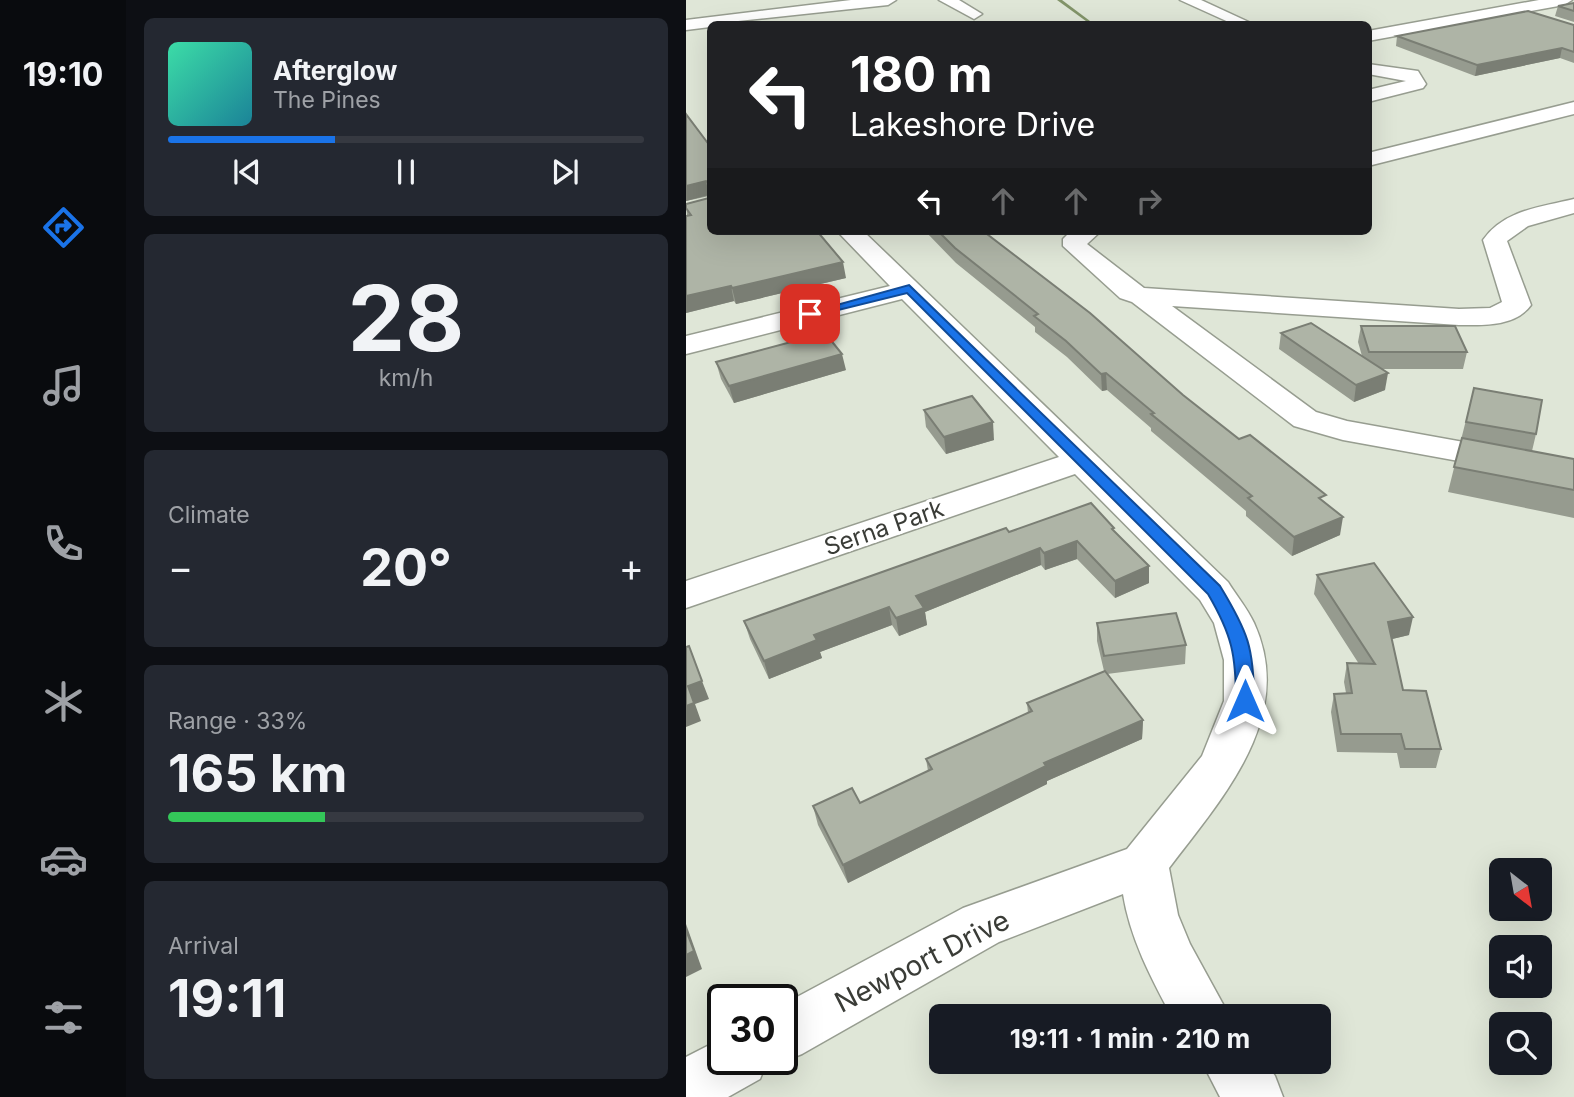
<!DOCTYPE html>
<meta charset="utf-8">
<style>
body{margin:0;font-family:Inter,sans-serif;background:#242831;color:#f1f3f6;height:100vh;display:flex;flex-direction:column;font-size:26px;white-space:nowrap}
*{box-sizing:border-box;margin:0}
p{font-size:23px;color:#9ea1a6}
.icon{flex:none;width:38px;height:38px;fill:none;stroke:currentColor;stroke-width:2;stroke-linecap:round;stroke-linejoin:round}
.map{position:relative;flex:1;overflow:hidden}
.details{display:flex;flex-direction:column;gap:18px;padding:18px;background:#0d0f14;width:560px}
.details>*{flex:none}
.banner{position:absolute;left:21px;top:21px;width:665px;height:214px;border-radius:10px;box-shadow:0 7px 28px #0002;background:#202124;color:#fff;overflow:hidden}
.needle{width:46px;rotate:149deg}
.controls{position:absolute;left:803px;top:858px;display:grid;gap:14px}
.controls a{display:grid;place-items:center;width:63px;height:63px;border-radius:10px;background:#171b24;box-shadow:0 7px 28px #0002;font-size:35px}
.speed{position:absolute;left:21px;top:984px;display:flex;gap:14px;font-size:35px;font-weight:700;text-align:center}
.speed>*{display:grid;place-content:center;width:91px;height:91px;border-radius:50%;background:#171b24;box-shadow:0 7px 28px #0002;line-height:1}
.speed .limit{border:4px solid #111;border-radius:10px;background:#fff;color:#111}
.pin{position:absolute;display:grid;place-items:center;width:60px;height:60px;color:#fff;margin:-30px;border-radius:14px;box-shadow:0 4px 10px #0006}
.me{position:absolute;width:77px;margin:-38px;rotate:0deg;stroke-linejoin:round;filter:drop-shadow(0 0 5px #0008)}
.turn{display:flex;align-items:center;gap:24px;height:147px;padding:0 28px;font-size:32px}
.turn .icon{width:91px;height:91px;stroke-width:2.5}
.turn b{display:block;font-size:49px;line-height:60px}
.lanes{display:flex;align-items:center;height:66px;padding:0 28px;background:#0003;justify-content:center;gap:35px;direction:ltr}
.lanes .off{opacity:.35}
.big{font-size:52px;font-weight:700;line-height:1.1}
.details .widget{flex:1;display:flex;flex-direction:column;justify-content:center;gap:10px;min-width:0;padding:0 24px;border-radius:10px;background:#242831}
.details .dial{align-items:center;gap:0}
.dial b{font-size:91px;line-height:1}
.song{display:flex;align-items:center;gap:21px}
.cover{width:84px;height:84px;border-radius:10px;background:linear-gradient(135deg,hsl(160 70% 55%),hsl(190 70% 35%))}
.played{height:7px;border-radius:4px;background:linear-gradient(90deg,#1a73e8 35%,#363941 35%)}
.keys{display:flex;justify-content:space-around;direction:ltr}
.heat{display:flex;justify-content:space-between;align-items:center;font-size:38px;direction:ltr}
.charge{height:10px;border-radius:5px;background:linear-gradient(90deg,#34c759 33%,#363941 0)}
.trip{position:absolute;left:243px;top:1004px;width:402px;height:70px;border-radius:10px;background:#171b24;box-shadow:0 7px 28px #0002;font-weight:700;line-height:70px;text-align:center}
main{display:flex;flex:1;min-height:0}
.tab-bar{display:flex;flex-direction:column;width:126px;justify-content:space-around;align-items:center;background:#090b0e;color:#9ea1a6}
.tab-bar .icon{width:49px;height:49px}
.tab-bar .selected{color:#1a73e8}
.tab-bar b{font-size:32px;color:#f1f3f6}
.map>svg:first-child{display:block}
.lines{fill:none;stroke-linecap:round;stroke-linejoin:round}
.stream{fill:#829469;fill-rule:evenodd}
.minor-casing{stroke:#979d90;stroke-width:3}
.minor{fill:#fff;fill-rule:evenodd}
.wall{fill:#969b8f}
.shaded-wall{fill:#7a7e74}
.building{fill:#aeb4a6;stroke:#7a7e74;stroke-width:2}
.route{fill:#1a73e8;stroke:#114b97;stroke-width:2}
.labels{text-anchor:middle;stroke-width:6;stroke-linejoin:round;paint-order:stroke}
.street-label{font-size:24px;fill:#3a3c37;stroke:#fff}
.near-street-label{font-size:28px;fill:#3a3c37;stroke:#fff}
</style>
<main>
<nav class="tab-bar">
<b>19:10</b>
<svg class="icon selected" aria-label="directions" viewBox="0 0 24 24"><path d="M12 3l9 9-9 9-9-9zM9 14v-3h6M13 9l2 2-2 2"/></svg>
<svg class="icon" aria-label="music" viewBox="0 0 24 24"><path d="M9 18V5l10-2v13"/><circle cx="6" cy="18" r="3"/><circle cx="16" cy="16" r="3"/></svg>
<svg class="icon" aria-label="phone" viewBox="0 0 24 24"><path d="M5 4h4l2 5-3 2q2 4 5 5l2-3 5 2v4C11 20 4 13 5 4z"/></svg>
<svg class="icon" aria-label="climate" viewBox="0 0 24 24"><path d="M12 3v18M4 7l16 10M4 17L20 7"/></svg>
<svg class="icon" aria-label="car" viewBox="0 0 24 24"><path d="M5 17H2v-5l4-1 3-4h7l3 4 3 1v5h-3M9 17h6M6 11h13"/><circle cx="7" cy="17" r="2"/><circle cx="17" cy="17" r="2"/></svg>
<svg class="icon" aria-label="filters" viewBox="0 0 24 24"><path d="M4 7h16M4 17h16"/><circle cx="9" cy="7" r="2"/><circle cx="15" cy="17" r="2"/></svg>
</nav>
<section class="details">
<div class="widget">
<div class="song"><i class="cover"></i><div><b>Afterglow</b><p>The Pines</p></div></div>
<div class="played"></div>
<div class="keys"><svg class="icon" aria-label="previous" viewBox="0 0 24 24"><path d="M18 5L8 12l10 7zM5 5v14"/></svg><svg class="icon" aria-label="pause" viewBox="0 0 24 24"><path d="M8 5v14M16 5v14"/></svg><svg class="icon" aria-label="next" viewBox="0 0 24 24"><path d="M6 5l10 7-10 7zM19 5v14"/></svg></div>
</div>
<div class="widget dial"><b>28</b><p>km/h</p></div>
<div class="widget"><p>Climate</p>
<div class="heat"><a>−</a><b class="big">20°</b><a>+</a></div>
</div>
<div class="widget"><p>Range · 33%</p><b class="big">165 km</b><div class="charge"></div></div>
<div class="widget"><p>Arrival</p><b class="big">19:11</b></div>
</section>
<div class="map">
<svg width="888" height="1097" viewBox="0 0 888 1097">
<rect width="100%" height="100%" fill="#dfe6d7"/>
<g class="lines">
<path class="stream" d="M371 0H376L408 24H404Z"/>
<g class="minor-casing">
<g id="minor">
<path d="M165 0H210L202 5 24 24V27L0 30V20Z"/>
<path d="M253 0H273L296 14 288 19Z"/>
<path d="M494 0H515L567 24H547Z"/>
<path d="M853 0H886L878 5 682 41V31Z"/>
<path d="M682 64 732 71 740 84 737 88 682 102V90L720 81 682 74Z"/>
<path d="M888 102V114L682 166V153Z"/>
<path d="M888 199V213L842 226 821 241 845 305C829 327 797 325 773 325L486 306 630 412 661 421 888 462V482L657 440 608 426 446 302 434 298 377 246V239L385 231H415L401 244 458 288 773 309 804 308 816 302 797 240C818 210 855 207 888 199Z"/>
<path d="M151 231H177L542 582C550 595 561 608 568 623 611 717 536 798 483 868L492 915 504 944 544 1017H486C465 978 444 938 437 894L313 942 116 1054 96 1062 87 1059H96V1005L277 908 441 849 516 756 538 701V660L528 623 514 600 389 474 0 608V581L373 457 216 299 0 354V336L204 286Z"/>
<path d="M37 1038V1059H82L74 1079 42 1097H0V1057Z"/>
<path d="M516 1062H579L589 1076 597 1097H534Z"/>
</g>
</g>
<use href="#minor" class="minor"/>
</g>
<g class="wall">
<path d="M888 3V22L869 16 872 6Z"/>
<path d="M888 25V63L874 58 789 76 710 46 711 36Z"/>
<path d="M24 146V231L160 278 50 304 48 301 0 313V216H1L0 204 23 198V196L0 201Z"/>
<path d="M239 231H297L497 395 553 439 639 502 654 535 606 556 560 516V511L465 431V428L421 390 416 391 381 357 349 332V327L270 263Z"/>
<path d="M675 326 781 352 777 369H696L699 390 668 402 593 349 595 333 676 356 672 342Z"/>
<path d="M30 362 160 370 48 403 35 379Z"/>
<path d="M788 388 850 434 846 451 888 459V518L762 492Z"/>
<path d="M238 410 308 440 260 454 240 427Z"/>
<path d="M428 531 463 583 429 598 391 559 359 570 355 565 239 612 241 625 213 636 206 625 134 652 136 658 83 679 64 639 58 621 323 532Z"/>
<path d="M631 575 723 635 706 639 717 690 755 749 750 768H714L711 753 651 752 645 712 648 694 660 693 658 682 661 663 673 664 628 594Z"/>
<path d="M411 623 500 645 499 664 421 674 457 720 456 739 361 781V784L162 883 132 825 127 806 174 803 242 771 240 759 342 713 341 703 418 671 411 641Z"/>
</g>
<g class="shaded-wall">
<path d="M876 48 874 58 789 76 791 65Z"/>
<path d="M20 181 23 195 0 201V186Z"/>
<path d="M157 262 160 278 50 304 46 288Z"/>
<path d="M45 286 48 301 0 313V296Z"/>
<path d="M156 354 160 370 48 403 43 386Z"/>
<path d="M420 373 421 390 416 391 415 374Z"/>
<path d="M702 373 699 390 668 402 670 385Z"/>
<path d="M307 422 308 440 260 454 258 437Z"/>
<path d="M657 517 654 535 606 556 608 537Z"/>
<path d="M391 541V559L359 570 358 553Z"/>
<path d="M354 548 355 565 239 612 241 625 213 636 210 618 230 596Z"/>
<path d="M463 566V583L429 598V581Z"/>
<path d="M203 607 206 625 134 652 136 658 83 679 78 661 128 635Z"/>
<path d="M727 617 723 635 698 641 702 622Z"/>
<path d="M16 681 23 699 9 704 15 721 0 727V706L2 686Z"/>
<path d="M457 720 456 739 361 781V784L162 883 157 865 358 763Z"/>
<path d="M0 924 16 969 0 977Z"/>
</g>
<g class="building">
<path d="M888 3V11L872 6Z"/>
<path d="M842 11 888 25V52L876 48 791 65 711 36Z"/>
<path d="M0 114 24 146V231H131L157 262 46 288 45 286 0 296V216L5 215 0 208V204L23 198V184L20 181 0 186Z"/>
<path d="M252 231H297L404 313 497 395 553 439 564 435 640 495 633 498 657 517 608 537 562 498 566 496 465 414 468 413 420 373 415 374 380 341 348 316 352 314 269 248Z"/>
<path d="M625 323 702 373 670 385 595 333Z"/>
<path d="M675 326H769L781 352H683Z"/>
<path d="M139 333 156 354 43 386 30 362Z"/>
<path d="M788 388 856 400 850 434 780 422Z"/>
<path d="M286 396 307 422 258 437 238 410Z"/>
<path d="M776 438 888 459V490L768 467Z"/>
<path d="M405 503 428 528 426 529 463 566 429 581 391 541 358 553 354 548 230 596 238 608 210 618 203 607 128 635 131 640 78 661 58 621 320 528 323 532Z"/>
<path d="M688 563 727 617 702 622 717 690 740 691 755 749H719L715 734H655L648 694 666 693 661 663 689 664 631 575Z"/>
<path d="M490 613 500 645 418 656 411 623Z"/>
<path d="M3 646 16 681 2 686 8 703 0 706V647Z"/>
<path d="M419 671 457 720 358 763 360 766 157 865 127 806 166 788 174 803 246 769 240 759 346 711 341 703Z"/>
<path d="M0 930 8 951 0 955Z"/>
</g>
<path class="route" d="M223 285 534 586C562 632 568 648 568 701L565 706H552L550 701C550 655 546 635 522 594L221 293 124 317 118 314Z"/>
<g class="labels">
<g class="street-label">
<text transform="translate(198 528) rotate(-19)" y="8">Serna Park</text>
</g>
<g class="near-street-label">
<text transform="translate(236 961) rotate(-27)" y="10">Newport Drive</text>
</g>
</g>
</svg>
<div class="controls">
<a><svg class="needle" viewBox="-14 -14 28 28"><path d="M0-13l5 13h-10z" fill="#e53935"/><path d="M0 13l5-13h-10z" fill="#9ea1a6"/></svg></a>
<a><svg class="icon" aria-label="sound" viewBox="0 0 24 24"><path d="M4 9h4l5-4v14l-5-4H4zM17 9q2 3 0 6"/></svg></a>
<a><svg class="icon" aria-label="search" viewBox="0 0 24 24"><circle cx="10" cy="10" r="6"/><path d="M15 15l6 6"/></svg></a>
</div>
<div class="speed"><div class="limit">30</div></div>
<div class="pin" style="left:124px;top:314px;background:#d93025"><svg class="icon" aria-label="arrive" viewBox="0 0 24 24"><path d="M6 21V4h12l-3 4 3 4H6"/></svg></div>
<svg class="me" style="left:559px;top:701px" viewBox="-20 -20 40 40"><path d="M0-17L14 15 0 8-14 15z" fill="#1a73e8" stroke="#fff" stroke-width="4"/></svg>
<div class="trip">19:11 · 1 min · 210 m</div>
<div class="banner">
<div class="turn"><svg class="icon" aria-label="left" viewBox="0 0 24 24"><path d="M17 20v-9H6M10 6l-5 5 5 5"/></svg><div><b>180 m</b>Lakeshore Drive</div></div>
<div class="lanes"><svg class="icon" aria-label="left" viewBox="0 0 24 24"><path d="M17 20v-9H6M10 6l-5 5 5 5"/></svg><svg class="icon off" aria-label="ahead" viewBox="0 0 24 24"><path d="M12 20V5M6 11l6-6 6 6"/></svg><svg class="icon off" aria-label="ahead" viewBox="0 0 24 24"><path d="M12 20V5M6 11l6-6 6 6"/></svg><svg class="icon off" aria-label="right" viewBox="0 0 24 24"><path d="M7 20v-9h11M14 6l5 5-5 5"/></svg></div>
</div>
</div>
</main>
